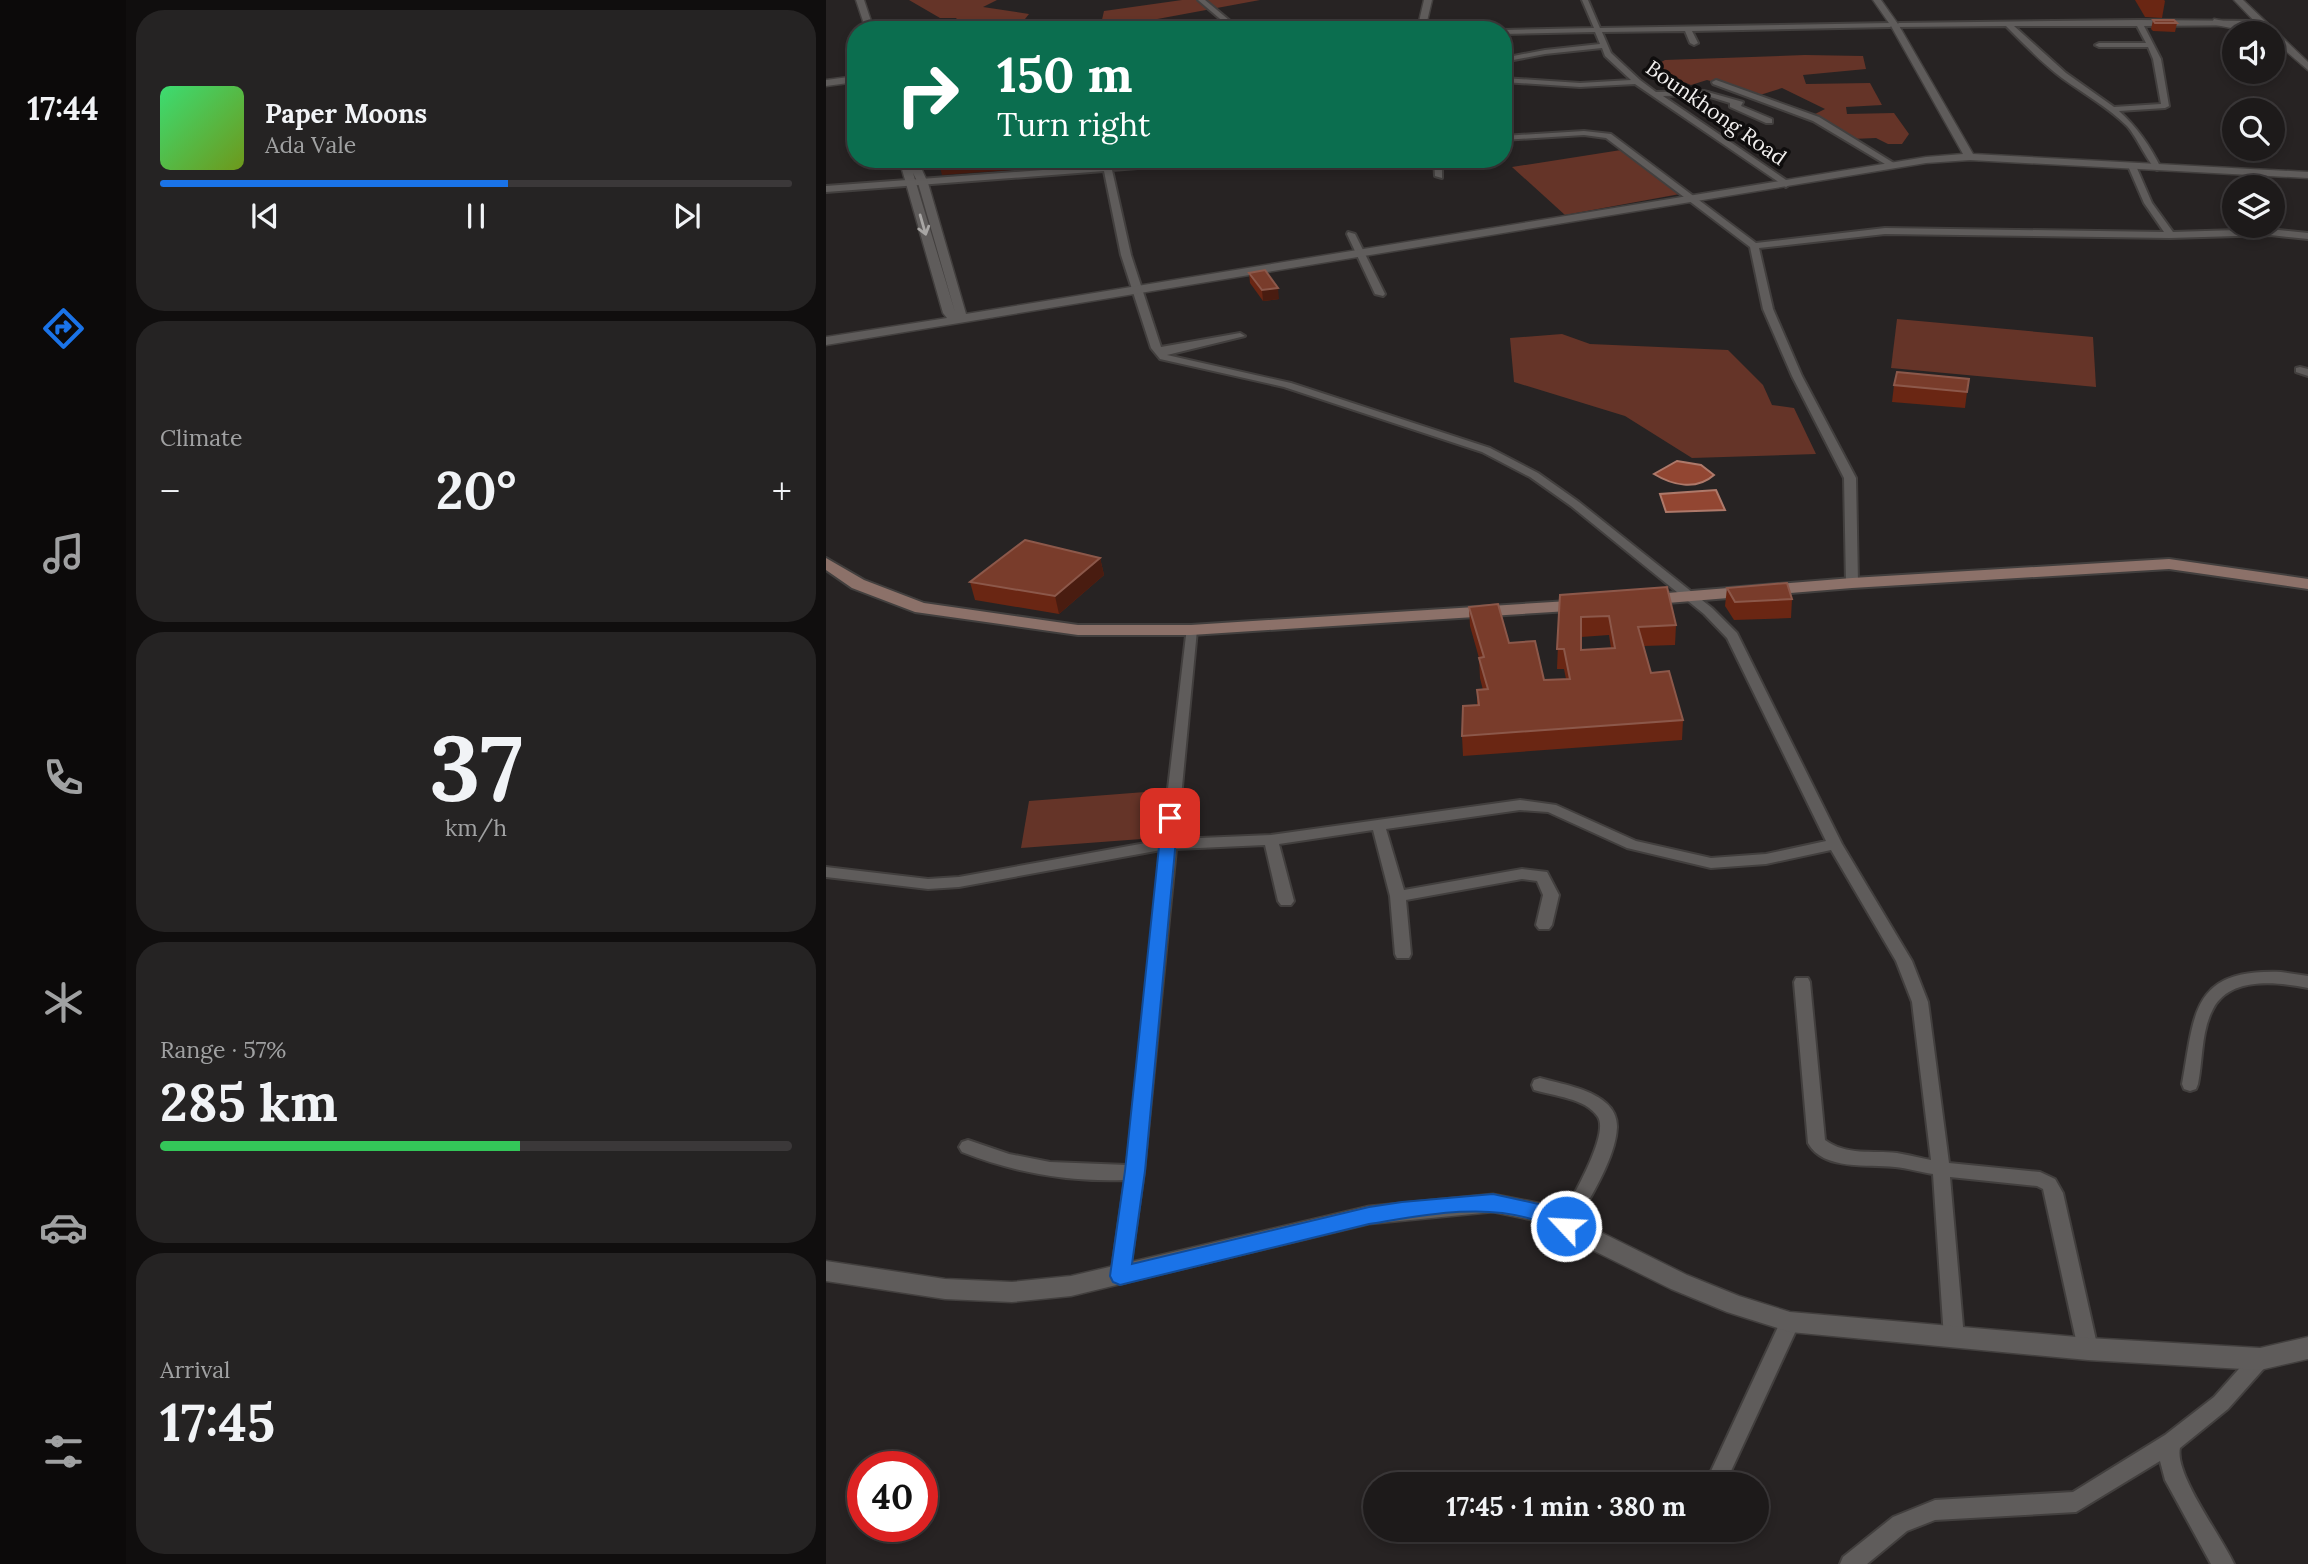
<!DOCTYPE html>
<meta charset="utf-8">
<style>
body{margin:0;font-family:Lora,serif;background:#252323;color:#f1f3f6;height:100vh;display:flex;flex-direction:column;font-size:26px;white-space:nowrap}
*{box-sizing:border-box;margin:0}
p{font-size:23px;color:#a0a1a2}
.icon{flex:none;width:38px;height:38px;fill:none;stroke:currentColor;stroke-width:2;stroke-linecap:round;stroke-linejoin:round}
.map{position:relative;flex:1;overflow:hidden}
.details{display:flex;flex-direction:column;gap:10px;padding:10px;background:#100e0e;width:700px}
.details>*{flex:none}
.hud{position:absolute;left:21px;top:21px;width:665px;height:147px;border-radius:28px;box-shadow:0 4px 10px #0003,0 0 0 2px #3b3839;background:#0b6e4f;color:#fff;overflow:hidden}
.controls{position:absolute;left:1396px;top:21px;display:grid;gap:14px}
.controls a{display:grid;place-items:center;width:63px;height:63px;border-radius:50%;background:#1d1a1a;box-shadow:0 4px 10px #0003,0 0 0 2px #3b3839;font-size:35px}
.speed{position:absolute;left:21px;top:1451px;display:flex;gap:14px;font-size:35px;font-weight:700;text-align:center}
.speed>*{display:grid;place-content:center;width:91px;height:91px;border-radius:50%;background:#1d1a1a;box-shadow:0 4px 10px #0003,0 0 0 2px #3b3839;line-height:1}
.speed .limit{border:10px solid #d22;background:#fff;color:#111}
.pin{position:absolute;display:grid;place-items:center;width:60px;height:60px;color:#fff;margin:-30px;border-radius:14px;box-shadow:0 4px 10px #0006}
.me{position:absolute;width:77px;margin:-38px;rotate:295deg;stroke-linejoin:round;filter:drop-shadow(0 0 5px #0008)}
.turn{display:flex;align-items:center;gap:24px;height:147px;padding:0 35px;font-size:32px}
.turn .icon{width:91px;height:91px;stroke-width:2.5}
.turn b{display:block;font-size:49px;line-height:60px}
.big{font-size:52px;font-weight:800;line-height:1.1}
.details .card{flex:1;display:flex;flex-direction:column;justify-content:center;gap:10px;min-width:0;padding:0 24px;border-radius:28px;background:#252323}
.details .dial{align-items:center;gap:0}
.dial b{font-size:91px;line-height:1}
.song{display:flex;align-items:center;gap:21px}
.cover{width:84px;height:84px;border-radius:10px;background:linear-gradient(135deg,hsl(140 70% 55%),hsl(80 70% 35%))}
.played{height:7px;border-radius:4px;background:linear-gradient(90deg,#1a73e8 55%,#3b3839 55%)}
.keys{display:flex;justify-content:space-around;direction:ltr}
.heat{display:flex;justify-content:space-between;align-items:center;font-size:38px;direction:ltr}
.charge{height:10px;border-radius:5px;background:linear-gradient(90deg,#34c759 57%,#3b3839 0)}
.trip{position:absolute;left:537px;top:1472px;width:406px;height:70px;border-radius:35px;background:#1d1a1a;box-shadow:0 4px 10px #0003,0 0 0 2px #3b3839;font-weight:800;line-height:70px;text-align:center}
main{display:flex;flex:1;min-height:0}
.tabs{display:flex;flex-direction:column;width:126px;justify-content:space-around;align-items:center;background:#0c0a0a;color:#a0a1a2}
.tabs .icon{width:49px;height:49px}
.tabs .selected{color:#1a73e8}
.tabs b{font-size:32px;color:#f1f3f6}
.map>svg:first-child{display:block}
.green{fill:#653428}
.water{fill:#924632;stroke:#ae796a;stroke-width:2}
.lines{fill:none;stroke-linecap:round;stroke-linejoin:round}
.minor-casing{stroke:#423f3e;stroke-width:4}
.tertiary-casing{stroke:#423f3e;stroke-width:3}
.secondary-casing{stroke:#423f3e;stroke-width:4}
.minor{fill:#5f5c5b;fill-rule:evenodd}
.tertiary{fill:#5f5c5b;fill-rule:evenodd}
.secondary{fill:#8c7169;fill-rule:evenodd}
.wall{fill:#6a2613;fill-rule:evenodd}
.shaded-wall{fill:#491c10}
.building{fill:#793c2b;stroke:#8c584a;stroke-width:2;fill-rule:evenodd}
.oneway{stroke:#a8a6a4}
.route{fill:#1a73e8;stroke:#114b97;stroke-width:2}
.labels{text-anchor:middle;stroke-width:7;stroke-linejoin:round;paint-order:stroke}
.far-street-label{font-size:21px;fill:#f1efee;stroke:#0f0d0d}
</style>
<main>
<nav class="tabs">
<b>17:44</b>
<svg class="icon selected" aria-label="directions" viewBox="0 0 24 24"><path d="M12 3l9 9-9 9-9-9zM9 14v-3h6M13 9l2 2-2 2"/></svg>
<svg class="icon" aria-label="music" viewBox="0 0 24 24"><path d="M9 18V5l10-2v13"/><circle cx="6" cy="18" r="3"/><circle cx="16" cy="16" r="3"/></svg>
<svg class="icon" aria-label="phone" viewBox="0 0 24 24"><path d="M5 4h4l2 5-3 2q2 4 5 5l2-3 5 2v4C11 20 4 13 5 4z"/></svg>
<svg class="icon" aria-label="climate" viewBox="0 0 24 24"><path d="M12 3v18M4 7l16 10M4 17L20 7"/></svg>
<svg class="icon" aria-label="car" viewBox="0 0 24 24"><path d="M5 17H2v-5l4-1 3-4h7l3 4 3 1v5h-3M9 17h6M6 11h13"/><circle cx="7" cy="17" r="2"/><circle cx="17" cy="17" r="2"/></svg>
<svg class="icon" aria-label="filters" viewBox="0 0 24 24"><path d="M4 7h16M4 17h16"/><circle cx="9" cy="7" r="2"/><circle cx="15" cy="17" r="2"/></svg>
</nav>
<section class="details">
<div class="card">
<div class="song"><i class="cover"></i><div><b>Paper Moons</b><p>Ada Vale</p></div></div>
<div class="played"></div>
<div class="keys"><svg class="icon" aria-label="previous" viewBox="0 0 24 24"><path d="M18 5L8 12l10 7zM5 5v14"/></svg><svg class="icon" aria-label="pause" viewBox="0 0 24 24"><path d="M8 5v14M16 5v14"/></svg><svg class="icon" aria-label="next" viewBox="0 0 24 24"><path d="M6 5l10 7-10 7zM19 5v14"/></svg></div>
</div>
<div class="card"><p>Climate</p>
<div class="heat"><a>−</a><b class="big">20°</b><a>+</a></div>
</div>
<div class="card dial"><b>37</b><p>km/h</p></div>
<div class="card"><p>Range · 57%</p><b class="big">285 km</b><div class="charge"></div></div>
<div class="card"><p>Arrival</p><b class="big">17:45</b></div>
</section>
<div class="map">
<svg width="1482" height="1564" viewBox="0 0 1482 1564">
<rect width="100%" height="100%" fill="#272323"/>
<g class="green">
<path d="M83 0H171L157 7 203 14 195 24 223 28 125 30 137 27 130 18H114Z"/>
<path d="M356 0H434L299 25 275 24 278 11Z"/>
<path d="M979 55 1037 56 1040 69 977 75 980 84 1044 83 1056 105 1020 107 1021 114 1068 113 1083 134 1076 144H1062L1050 138 1026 139 987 115 999 109 956 88 934 95 881 80 865 85 824 68 839 60Z"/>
<path d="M795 150 854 194 739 215 686 167Z"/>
<path d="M1071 319 1267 337 1270 387 1065 368Z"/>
<path d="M736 334 764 344 902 350 937 385 946 405 968 408 990 454 866 458 799 416 688 382 684 338Z"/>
<path d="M332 791 329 838 195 848 203 801Z"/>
</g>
<g class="water">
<path d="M851 461 875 465 888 475C870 491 846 485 828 474Z"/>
<path d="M890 490 899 510 840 512 834 494Z"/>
</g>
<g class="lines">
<g class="minor-casing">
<g id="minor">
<path d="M372 0H379L415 30H407Z"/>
<path d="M756 0H762L774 28 1064 23 1067 25 1064 27 866 31 872 43 868 45 864 43 859 31 776 32 785 53 814 80 830 92 878 91 917 102 915 106 946 119V123H940L904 107V103L878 95 837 96 963 182 964 184 960 187 809 84 754 87 677 82V78L754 83 805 80 779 56 776 48 719 54 677 62V58L719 50 774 44 769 32 677 34V30L768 28Z"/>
<path d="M1313 20 1434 21 1437 23 1434 25 1318 26 1335 59 1343 106 1339 108 1293 111C1312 128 1324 146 1335 168L1331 170C1323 165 1311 137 1301 126 1282 107 1258 94 1236 78 1216 63 1198 44 1180 26L1073 27 1070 25 1073 23ZM1188 26H1311L1320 43H1273L1269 45 1273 47H1322L1327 59 1335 104 1288 107 1240 73Z"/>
<path d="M890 80 993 117 1071 165 1064 167 987 121 887 84 886 82Z"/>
<path d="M677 91C689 100 687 113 681 126L677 128Z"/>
<path d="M758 131 785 134 930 243 1059 228 1338 232 1318 203 1302 166 1306 164 1310 166 1326 203 1347 232 1444 229 1482 233V239L1444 235 1344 238 1059 234 933 248 947 309 976 376 1030 478 1032 583 1026 587 1020 583 1018 478 966 376 937 309 924 247 780 138 758 135 677 140V136Z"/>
<path d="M365 159H405L401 161 286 170 305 255 335 347 414 333 419 336 341 355 465 383 664 448 712 473 753 502 886 608 911 633 1016 844 1086 961 1102 1002 1123 1163 1214 1172 1229 1179 1237 1193 1272 1349 1269 1355 1262 1358 1255 1355 1252 1349 1217 1189 1211 1186 1124 1177 1138 1338 1135 1344 1128 1346 1121 1344 1118 1338 1107 1174C1094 1172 1081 1168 1069 1167 1043 1164 997 1171 982 1143L968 982 970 978H982L984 982 999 1140C1021 1156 1046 1150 1071 1153 1083 1155 1094 1158 1105 1160L1086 1002 1070 961 1005 850 940 864 885 868 801 848 722 812 694 810 560 829 578 890 696 869 721 872 733 895 726 925 723 929H713L710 925 717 895 711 881 696 879 580 900 585 954 583 958H571L569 954 564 896 547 830 453 844 468 901 465 905H455L452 901 439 845 350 849 318 1172 303 1276 301 1282 294 1284 287 1282 285 1276 299 1180C242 1182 189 1173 136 1152L133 1147 136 1142 142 1140 183 1154 224 1162 301 1165 335 850 133 887 102 889 0 877V867L102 879 133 877 336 840 361 627 365 626 371 630 351 839 445 835 694 800 730 805 810 841 885 858 940 854 1000 841 901 638 878 614 745 506 704 477 656 452 458 387 334 359 325 348 295 255 278 171 0 192V186Z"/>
<path d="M608 159H616V178L609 176Z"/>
<path d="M522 232 529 234 559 294 557 296 549 294 521 234Z"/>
<path d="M1474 367 1482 369V376L1470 372V368Z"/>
<path d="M1455 972 1482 976V988C1452 982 1404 976 1387 1009 1375 1031 1377 1060 1372 1084L1370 1089 1364 1091 1358 1089 1356 1084C1369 1013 1365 969 1455 972Z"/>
<path d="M714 1078C735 1084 763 1088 780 1103 787 1109 791 1117 791 1127 790 1159 761 1202 746 1231L740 1234 734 1231 731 1226C741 1206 784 1136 772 1117 760 1098 727 1096 708 1090L706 1085 708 1080Z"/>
<path d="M964 1314 971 1316 974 1322 899 1484H879L957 1316Z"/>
<path d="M1434 1350 1441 1353 1444 1359 1441 1365 1402 1409 1354 1448C1348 1474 1396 1537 1408 1564H1385L1339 1480 1334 1461 1250 1512 1109 1520 1081 1531 1041 1564H1014L1017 1557 1067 1517 1109 1500 1247 1492 1339 1435 1388 1397 1427 1353Z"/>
</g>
</g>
<g class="tertiary-casing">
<g id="tertiary">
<path d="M30 0H38L48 30H40Z"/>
<path d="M598 0H606L599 30H591Z"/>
<path d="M1047 0H1055L1072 24 1147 154 1482 172V178L1144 160 1100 163 0 345V337L121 318 117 313 73 159H91L102 183 140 314 1100 157 1137 154 1065 26ZM87 173 92 183 129 312Z"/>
<path d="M1408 0H1417L1482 62V70L1447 40V33H1430L1385 24 1388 19 1436 29Z"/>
<path d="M30 76V82L0 86V80Z"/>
<path d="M667 1194 718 1204 861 1275 913 1296 964 1312 1262 1338 1434 1348 1482 1337V1359L1434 1370 1262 1360 964 1332 901 1312 845 1289 706 1220 667 1212 543 1224 245 1296 186 1302 119 1299 0 1281V1261L119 1279 186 1282 245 1276 543 1206Z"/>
</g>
</g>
<g class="secondary-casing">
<g id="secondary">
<path d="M0 558 38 580 98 603 252 625H365L759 600 767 605 759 610 365 635H252L89 612 26 588 0 570Z"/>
<path d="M1343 559 1482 579V589L1343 569 1026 588 817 605 809 600 817 595 1026 578Z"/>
</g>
</g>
<use href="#minor" class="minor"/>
<use href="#tertiary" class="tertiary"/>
<use href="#secondary" class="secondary"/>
</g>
<g class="wall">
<path d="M1309 0H1338L1339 1 1336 18 1319 17Z"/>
<path d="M1327 20 1351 23 1349 32 1327 31 1325 29Z"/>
<path d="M423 273 453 299 437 301 424 283Z"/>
<path d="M1068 385 1141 392 1139 408 1066 402Z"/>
<path d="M274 558 278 575 233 614 149 600 144 582Z"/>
<path d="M901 588 966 599 965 618 908 620 899 606Z"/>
<path d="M734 595 850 625 849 645 818 646 825 673 857 720 856 740 637 756 636 736 651 705V690H657L654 678 653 658 644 626 643 607 683 643 718 680 740 679 738 669H731ZM783 635 785 648 755 650V637Z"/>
</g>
<g class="shaded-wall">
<path d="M127 159H255V165L116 175 112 160Z"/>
<path d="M452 288 453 299 437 301 436 290Z"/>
<path d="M274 558 278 575 233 614 229 596Z"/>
</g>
<g class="building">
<path d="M1327 20H1348L1351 23H1329Z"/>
<path d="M439 270 452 288 436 290 423 273Z"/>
<path d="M1071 372 1143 379 1141 392 1068 385Z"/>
<path d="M199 540 274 558 229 596 144 582Z"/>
<path d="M961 583 966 599 909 602 901 588Z"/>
<path d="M841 587 850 625 812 627 825 673 843 671 857 720 636 736 637 706 653 705 651 690 662 689 653 658 658 657 643 607 672 604 683 643 709 641 718 680 744 679 738 649H731L734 595ZM783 616 789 648 755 650V617Z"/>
</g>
<defs><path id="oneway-shaft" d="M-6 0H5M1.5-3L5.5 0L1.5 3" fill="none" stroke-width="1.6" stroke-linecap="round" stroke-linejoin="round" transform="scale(1.75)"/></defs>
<use class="oneway" href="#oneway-shaft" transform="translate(97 225) rotate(74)"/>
<path class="route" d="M344 812 352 818 319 1171 306 1264 543 1207 576 1202 667 1194 717 1205 747 1220 750 1226 747 1232 740 1234C728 1230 717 1223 705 1219 655 1203 594 1216 543 1224L294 1285 287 1282 284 1276 299 1171 336 818Z"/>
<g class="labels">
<g class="far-street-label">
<text transform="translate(890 113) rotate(35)" y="7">Bounkhong Road</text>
</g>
</g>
</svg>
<div class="controls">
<a><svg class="icon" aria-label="sound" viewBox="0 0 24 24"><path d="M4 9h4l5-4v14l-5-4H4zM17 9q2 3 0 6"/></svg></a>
<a><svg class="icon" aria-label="search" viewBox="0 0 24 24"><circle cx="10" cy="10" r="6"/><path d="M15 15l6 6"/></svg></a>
<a><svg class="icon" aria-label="layers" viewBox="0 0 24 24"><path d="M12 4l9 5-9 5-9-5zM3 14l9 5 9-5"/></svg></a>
</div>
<div class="speed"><div class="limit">40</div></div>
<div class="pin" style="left:344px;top:818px;background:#d93025"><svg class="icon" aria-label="arrive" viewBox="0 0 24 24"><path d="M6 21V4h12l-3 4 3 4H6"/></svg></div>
<svg class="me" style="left:740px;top:1226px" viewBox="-20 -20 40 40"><circle r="17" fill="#1a73e8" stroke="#fff" stroke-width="3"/><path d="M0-11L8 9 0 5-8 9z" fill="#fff"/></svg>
<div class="trip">17:45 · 1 min · 380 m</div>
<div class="hud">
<div class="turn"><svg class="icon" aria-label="right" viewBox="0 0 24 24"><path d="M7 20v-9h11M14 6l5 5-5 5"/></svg><div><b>150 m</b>Turn right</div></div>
</div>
</div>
</main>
